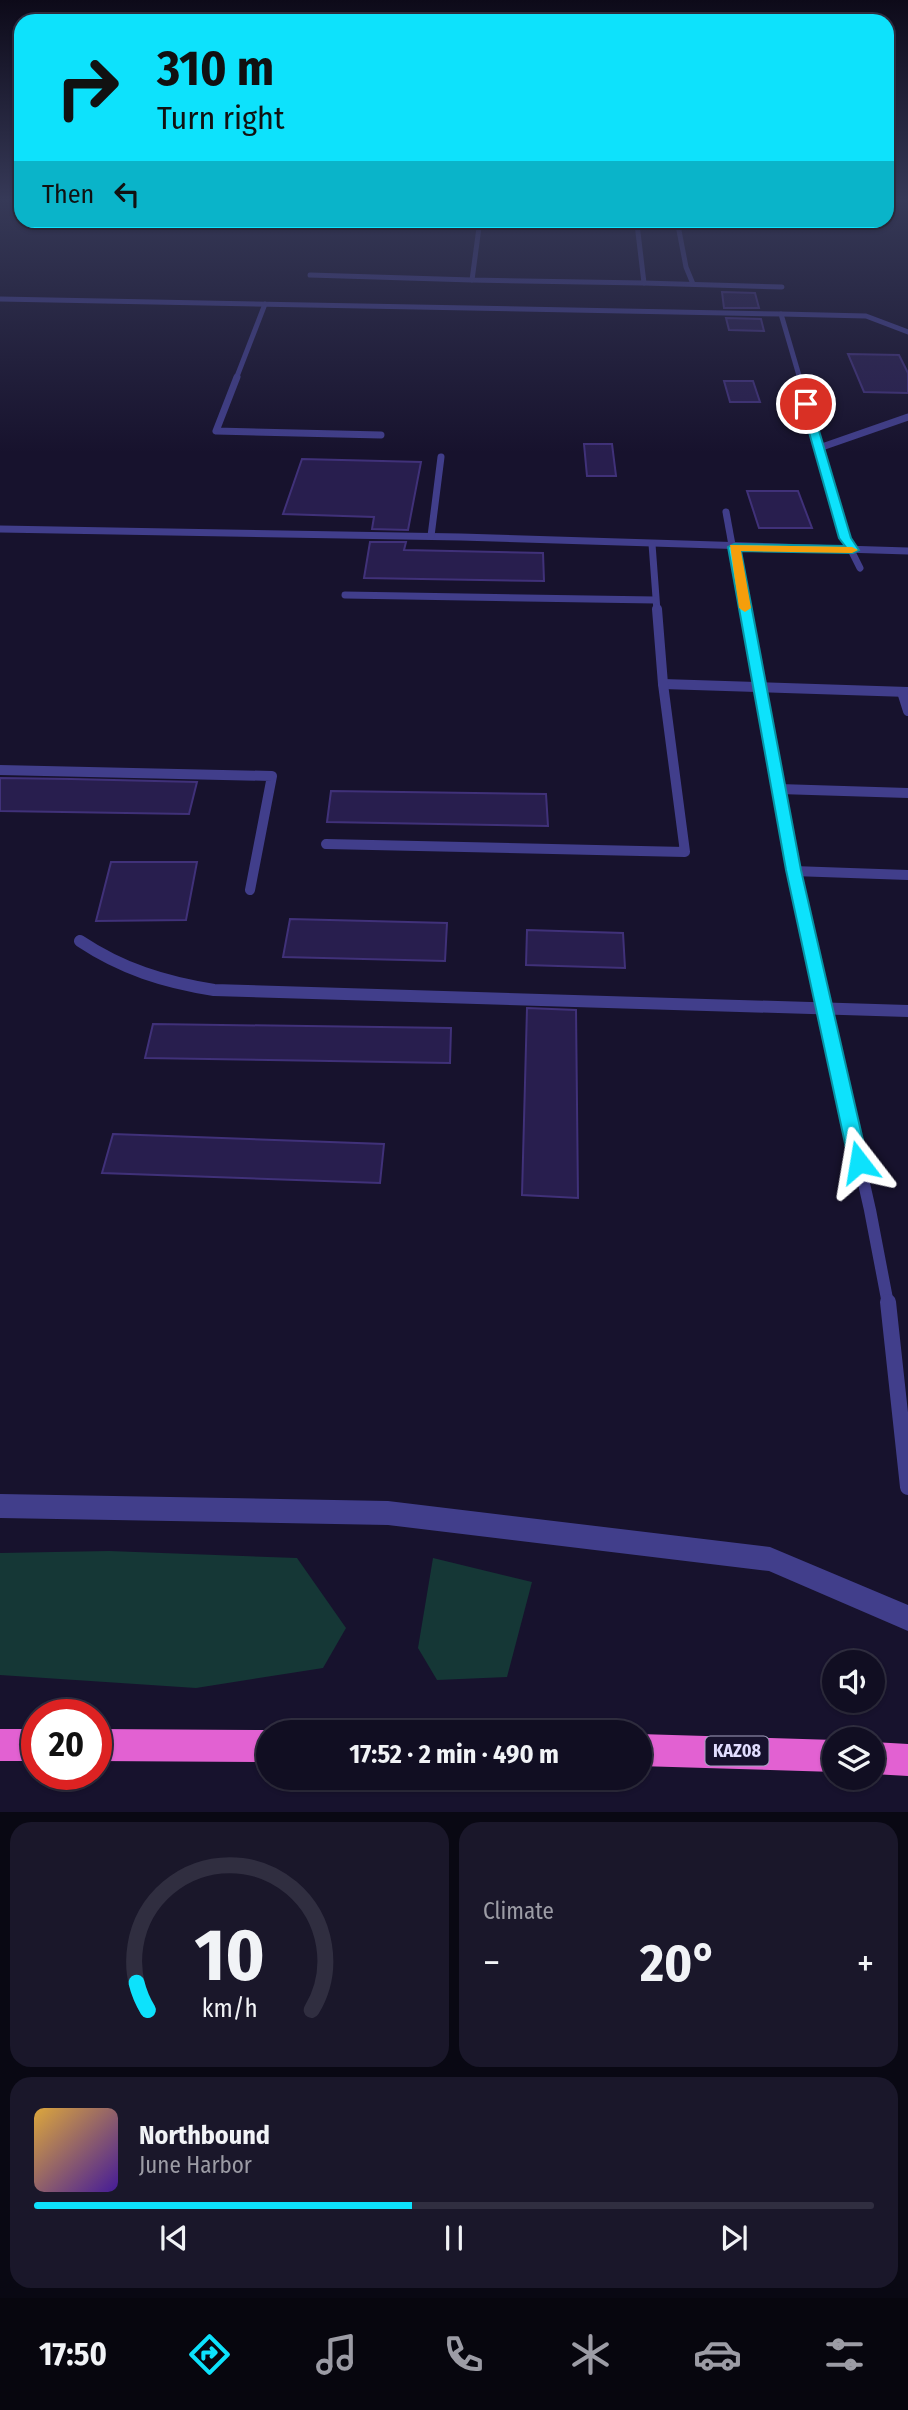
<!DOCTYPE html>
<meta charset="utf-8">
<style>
body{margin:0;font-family:"Fira Sans Condensed",sans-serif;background:#1a172a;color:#f1f3f6;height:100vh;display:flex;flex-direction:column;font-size:26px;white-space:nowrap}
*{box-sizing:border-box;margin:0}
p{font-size:23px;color:#9c9ca5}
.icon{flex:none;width:38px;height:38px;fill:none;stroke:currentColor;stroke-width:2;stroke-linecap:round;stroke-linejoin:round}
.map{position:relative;height:1812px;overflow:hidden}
.panel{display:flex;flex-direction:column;gap:10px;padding:10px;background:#090813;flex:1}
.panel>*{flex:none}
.hud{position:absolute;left:14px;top:14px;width:880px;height:214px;border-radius:21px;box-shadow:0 2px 5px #0004,0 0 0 2px #302e40;background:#0de2fc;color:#111;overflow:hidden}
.fabs{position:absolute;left:822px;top:1650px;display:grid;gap:14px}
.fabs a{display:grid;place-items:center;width:63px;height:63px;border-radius:50%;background:#110e22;box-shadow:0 2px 5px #0004,0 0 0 2px #302e40;font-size:35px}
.speed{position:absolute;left:21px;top:1699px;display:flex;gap:14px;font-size:35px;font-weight:700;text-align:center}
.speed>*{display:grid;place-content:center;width:91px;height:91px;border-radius:50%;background:#110e22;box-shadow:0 2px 5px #0004,0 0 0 2px #302e40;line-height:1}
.speed .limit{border:10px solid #d22;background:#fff;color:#111}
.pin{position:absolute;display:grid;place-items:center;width:60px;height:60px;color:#fff;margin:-30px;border:4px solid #fff;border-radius:50%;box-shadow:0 2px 7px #0007}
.me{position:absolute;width:77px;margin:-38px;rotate:346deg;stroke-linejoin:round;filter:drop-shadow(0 0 5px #0008)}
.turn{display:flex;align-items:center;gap:24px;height:147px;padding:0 28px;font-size:32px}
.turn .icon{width:91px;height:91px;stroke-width:2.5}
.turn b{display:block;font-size:49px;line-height:60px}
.then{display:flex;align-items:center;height:66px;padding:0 28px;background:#0003;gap:14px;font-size:26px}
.big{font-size:52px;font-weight:700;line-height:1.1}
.panel .tile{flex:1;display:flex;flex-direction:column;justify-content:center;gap:10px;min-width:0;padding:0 24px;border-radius:21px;background:#1a172a}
.panel .dial{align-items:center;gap:0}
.dial svg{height:182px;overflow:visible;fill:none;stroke:#302e40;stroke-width:7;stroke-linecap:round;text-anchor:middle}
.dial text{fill:#f1f3f6;stroke:none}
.song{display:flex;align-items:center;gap:21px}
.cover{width:84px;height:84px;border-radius:10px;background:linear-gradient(135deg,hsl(40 70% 55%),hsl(260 70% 35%))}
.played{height:7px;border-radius:4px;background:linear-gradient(90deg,#0de2fc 45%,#302e40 45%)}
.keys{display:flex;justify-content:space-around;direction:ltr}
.heat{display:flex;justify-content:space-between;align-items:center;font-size:38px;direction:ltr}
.panel .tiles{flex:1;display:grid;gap:10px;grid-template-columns:1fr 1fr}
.tile:last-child{grid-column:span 2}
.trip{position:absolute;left:256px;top:1720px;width:396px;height:70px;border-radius:35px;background:#110e22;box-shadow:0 2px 5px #0004,0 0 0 2px #302e40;font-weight:700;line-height:70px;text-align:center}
.tabs{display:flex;height:112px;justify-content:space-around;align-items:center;background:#07060e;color:#9c9ca5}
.tabs .icon{width:49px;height:49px}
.tabs .on{color:#0de2fc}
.tabs b{font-size:32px;color:#f1f3f6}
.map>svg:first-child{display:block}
.green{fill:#153736}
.building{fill:#281e4e;stroke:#403179;stroke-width:2}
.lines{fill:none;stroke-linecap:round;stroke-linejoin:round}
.service-far4{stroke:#413e8b;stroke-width:5}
.service-far3{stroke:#413e8b;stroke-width:7}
.service-far2{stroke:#413e8b;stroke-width:10}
.service-far1{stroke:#413e8b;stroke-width:12}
.service{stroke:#413e8b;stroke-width:16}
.minor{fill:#413e8b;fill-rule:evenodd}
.trunk{fill:#e261d2;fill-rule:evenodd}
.route{fill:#0de2fc;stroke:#0893a4;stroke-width:2}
.slow{fill:#f59e0b}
.labels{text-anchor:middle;stroke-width:7;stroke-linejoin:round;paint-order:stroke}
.shield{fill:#17122d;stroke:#a5a1c0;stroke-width:2}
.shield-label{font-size:18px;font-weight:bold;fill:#e2deff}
</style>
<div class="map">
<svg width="908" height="1812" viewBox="0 0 908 1812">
<rect width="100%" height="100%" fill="#17122d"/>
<g class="green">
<path d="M109 1551 297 1558 346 1628 323 1668 196 1688 0 1675V1553Z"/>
<path d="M433 1558 532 1582 507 1677 437 1680 418 1648Z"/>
</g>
<g class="building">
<path d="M722 292 755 293 759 308H724Z"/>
<path d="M726 318 761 319 764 331 729 330Z"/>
<path d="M848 354 899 355 908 373V393L864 392Z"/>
<path d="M724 381H753L760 402H730Z"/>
<path d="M584 444H612L616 476H587Z"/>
<path d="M302 459 421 462 408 530 372 529 374 517 283 514Z"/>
<path d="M747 491H798L812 528H759Z"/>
<path d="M370 542H406L404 550 543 553 544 581 364 578Z"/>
<path d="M0 778 71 779 197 782 189 814 0 811Z"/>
<path d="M331 791 546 794 548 826 327 822Z"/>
<path d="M111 862H197L186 920 96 921Z"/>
<path d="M290 919 447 923 445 961 283 957Z"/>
<path d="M527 930 623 933 625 968 526 965Z"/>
<path d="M527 1008 576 1010 578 1198 522 1195Z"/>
<path d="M153 1024 451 1028 450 1063 145 1058Z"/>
<path d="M113 1134 384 1144 380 1183 102 1173Z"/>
</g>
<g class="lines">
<g class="service-far4">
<path d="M480 220 637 224 644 283 472 280Z"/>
<path d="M677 220 686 267 693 284"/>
<path d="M310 275 472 280"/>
<path d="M644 283 782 287"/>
<path d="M0 299 781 314 800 379"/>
<path d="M781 314 866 316 908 332"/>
<path d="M236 379 265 304"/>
</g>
<g class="service-far3">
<path d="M237 377 216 431 381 435"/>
<path d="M799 377 845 538 860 568"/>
<path d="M819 448 908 417"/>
<path d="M726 512 744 611"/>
<path d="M0 529 461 537 908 551"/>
<path d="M431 536 441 457"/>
<path d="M652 544 657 611"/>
<path d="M345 595 655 600"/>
</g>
<g class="service-far2">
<path d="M744 609 793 871 908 875"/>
<path d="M663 684 908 692"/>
<path d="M902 692 908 711"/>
<path d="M0 770 272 776 250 890"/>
<path d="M779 789 908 793"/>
<path d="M326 844 685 852 663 684 657 609"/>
<path d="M793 871 802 912"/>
</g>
<g class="service-far1">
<path d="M802 911 870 1210 888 1304"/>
<path d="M80 941C122 969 164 982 214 990L908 1011"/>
</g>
<path class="service" d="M888 1302 908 1487"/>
<path class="minor" d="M0 1494 388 1501 770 1547 908 1605V1631L769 1571 388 1525 0 1518Z"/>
<g class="trunk">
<rect x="0" y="1729" width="37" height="32"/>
<path d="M96 1729 268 1730 274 1732H268V1762L96 1761Z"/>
<path d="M639 1734 835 1740V1772L639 1766Z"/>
<path d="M873 1742 908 1744V1776L873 1774Z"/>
</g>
</g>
<linearGradient id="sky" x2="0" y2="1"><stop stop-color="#0d0a19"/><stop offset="0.44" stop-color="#363957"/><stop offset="1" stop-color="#363957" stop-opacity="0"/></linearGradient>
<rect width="908" height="453" fill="url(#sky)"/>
<path class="route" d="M806 401 811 404 851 538 859 550 853 553 741 551 801 870 868 1162 859 1169 849 1162 786 870 728 547 734 544 845 546 839 538 801 404Z"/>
<path class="slow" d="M730 545 852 547 858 550 852 553 741 551 751 608 745 612 739 608Z"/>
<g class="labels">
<rect class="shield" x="705.5" y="1736.5" width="63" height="29" rx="5"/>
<g class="shield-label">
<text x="737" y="1757">KAZ08</text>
</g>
</g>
</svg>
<div class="fabs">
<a><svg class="icon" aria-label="sound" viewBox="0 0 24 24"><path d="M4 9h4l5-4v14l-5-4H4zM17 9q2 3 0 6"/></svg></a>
<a><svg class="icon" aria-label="layers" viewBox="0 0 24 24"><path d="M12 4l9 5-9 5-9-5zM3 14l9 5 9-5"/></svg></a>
</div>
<div class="speed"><div class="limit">20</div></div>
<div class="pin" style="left:806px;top:404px;background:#d93025"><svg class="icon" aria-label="arrive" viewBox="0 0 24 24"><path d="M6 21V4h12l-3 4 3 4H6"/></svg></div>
<svg class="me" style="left:859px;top:1162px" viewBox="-20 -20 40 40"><path d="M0-17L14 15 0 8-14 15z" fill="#0de2fc" stroke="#fff" stroke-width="4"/></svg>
<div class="trip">17:52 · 2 min · 490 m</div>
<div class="hud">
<div class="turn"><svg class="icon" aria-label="right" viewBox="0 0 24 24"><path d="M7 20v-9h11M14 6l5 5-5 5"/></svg><div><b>310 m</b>Turn right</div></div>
<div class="then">Then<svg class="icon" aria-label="left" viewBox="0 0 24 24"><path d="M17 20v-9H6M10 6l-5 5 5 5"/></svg></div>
</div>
</div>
<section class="panel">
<div class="tiles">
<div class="tile dial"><svg viewBox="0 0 100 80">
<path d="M14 69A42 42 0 1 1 86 69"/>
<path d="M14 69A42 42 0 0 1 9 57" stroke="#0de2fc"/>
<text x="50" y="56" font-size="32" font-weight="700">10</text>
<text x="50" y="72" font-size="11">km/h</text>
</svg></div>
<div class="tile"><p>Climate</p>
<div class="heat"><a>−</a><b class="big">20°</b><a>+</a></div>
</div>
<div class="tile">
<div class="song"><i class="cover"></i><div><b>Northbound</b><p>June Harbor</p></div></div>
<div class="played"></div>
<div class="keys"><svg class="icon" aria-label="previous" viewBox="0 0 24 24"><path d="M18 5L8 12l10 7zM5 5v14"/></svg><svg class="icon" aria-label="pause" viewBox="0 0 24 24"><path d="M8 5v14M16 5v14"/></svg><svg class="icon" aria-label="next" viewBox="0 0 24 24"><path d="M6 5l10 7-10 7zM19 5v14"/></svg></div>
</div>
</div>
</section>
<nav class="tabs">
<b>17:50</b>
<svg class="icon on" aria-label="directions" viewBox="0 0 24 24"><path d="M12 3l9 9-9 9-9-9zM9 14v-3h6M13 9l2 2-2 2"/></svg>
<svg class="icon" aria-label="music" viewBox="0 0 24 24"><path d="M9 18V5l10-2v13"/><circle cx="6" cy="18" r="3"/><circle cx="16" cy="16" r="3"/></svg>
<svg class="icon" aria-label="phone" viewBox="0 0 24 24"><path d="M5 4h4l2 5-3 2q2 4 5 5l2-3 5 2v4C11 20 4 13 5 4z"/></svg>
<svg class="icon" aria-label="climate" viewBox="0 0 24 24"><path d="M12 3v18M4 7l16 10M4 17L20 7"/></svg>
<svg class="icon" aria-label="car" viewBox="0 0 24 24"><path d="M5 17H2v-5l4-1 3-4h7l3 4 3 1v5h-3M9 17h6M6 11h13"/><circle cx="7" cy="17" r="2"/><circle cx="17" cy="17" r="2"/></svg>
<svg class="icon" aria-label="filters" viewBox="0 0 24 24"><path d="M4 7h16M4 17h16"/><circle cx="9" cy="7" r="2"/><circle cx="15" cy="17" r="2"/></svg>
</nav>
